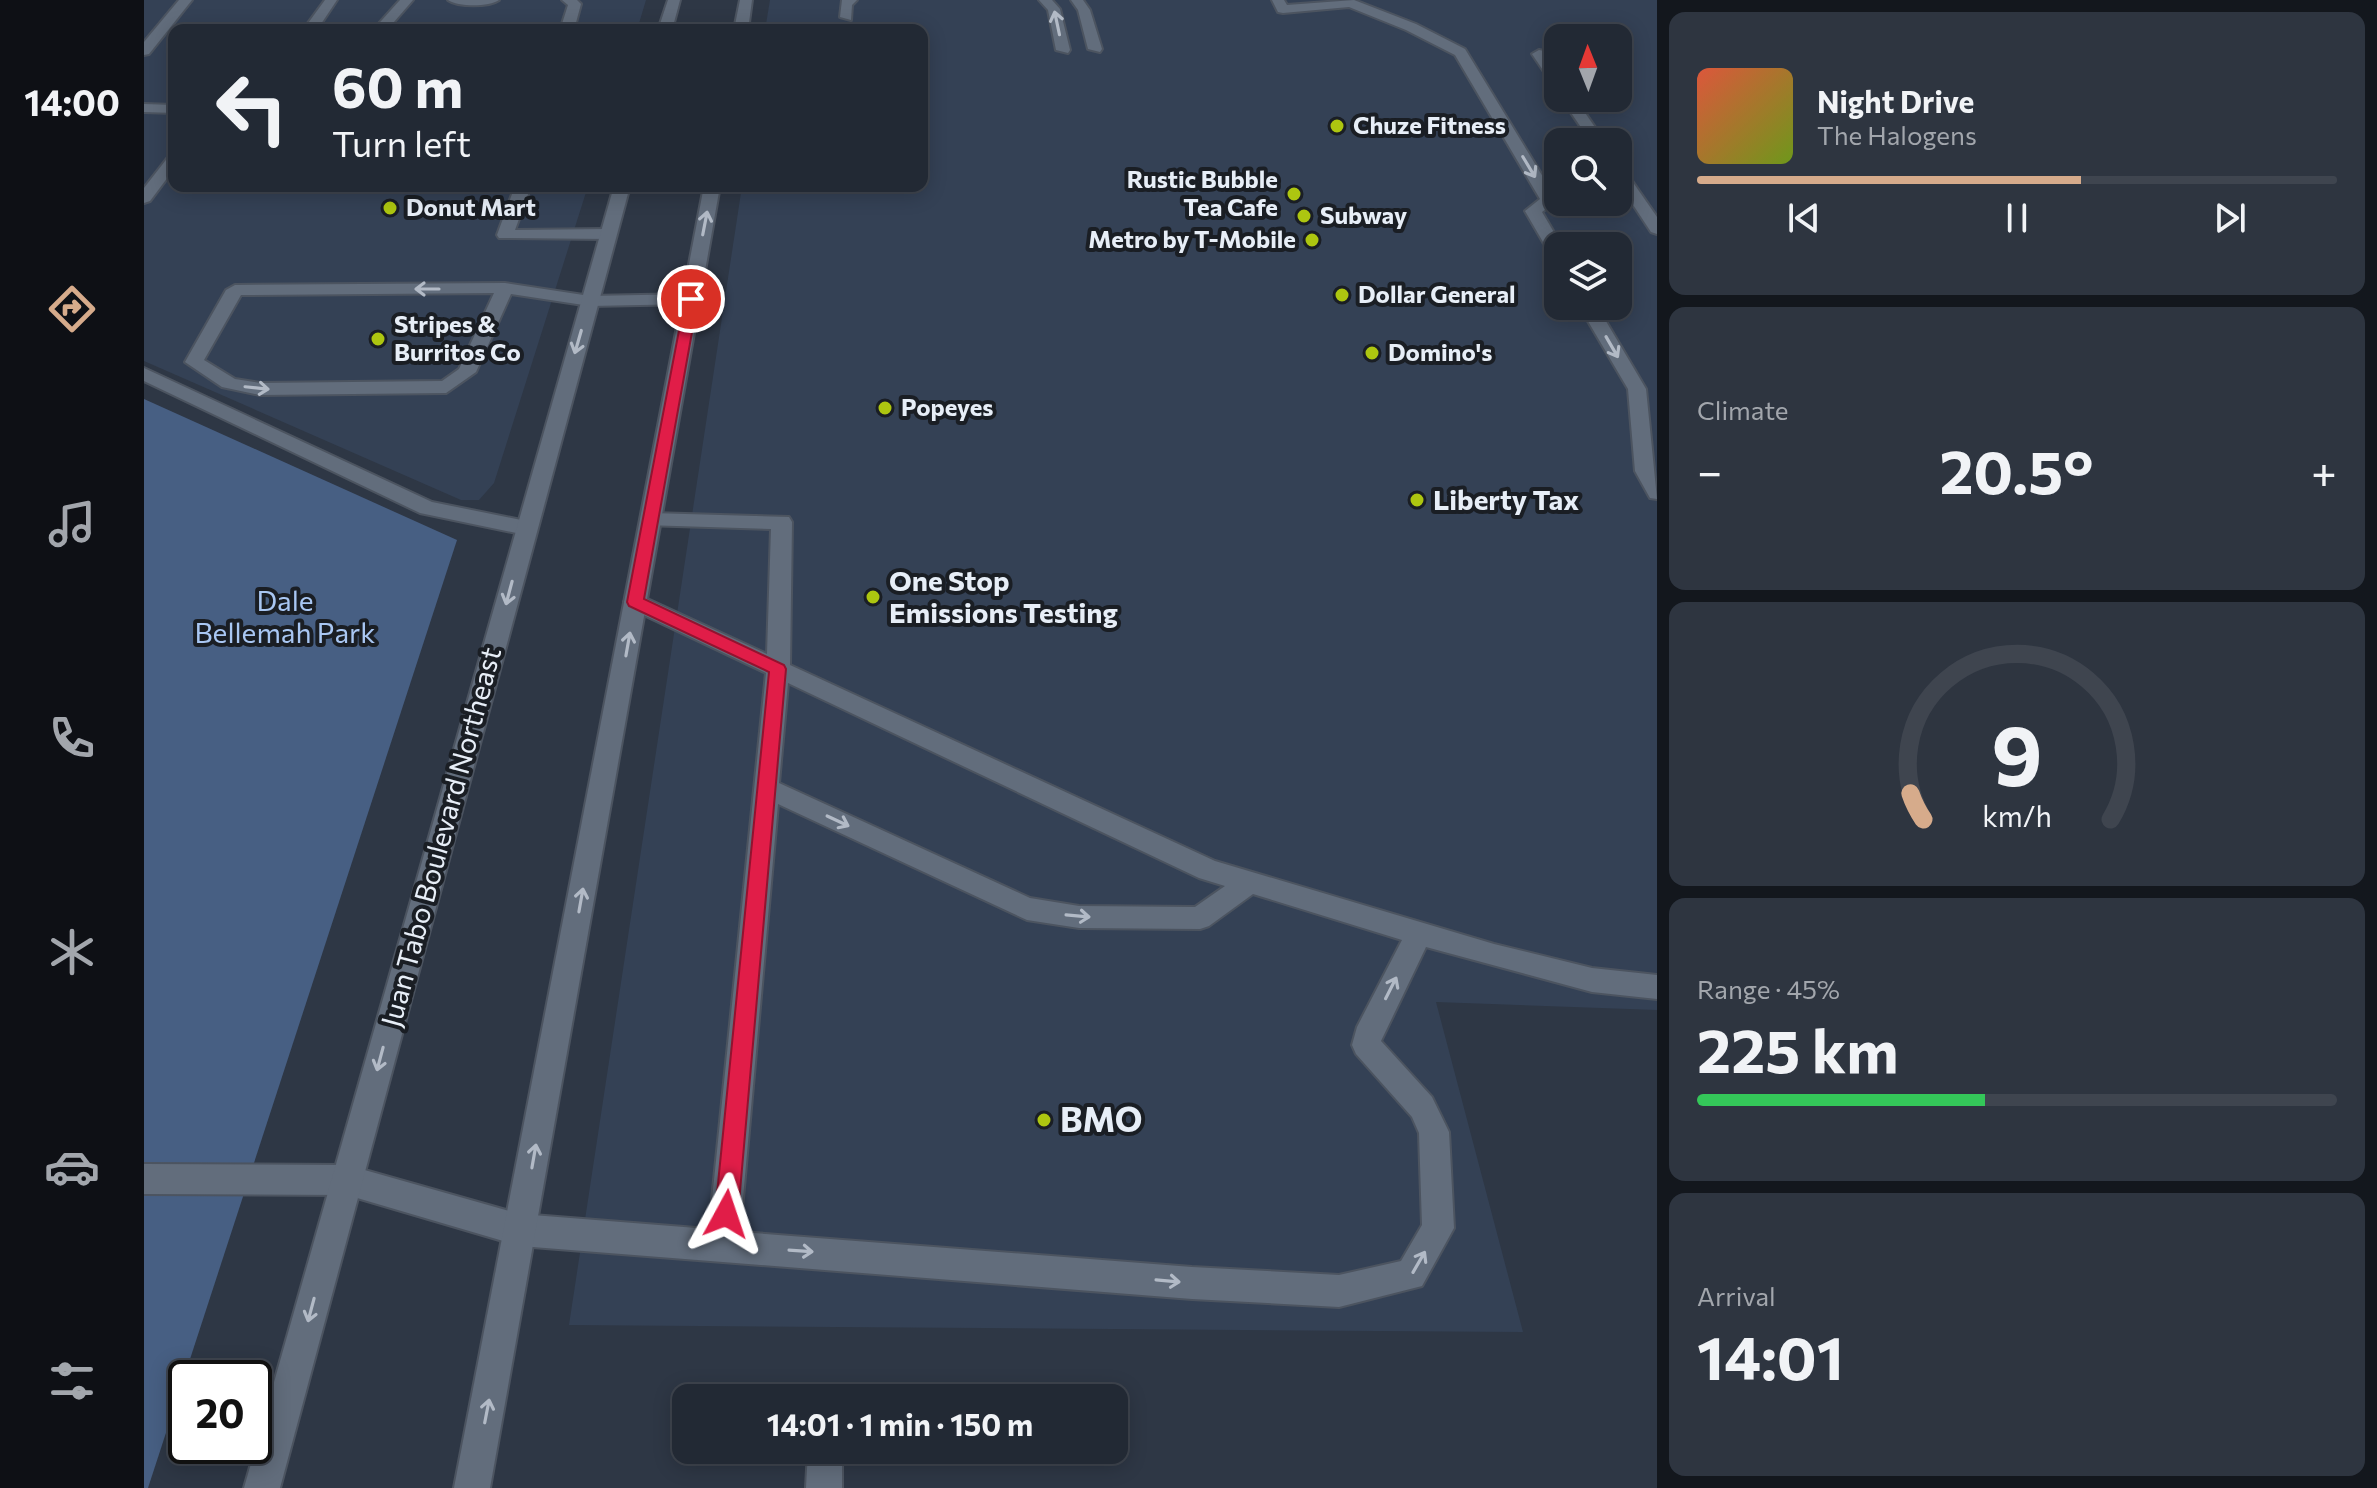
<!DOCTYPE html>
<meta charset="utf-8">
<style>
body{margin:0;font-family:Commissioner,sans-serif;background:#2e3540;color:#f1f3f6;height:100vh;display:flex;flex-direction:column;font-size:30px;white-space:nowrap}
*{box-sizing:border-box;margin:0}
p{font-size:26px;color:#a2a6ac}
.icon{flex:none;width:44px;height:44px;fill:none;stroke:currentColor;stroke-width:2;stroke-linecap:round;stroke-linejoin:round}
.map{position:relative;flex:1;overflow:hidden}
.details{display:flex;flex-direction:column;gap:12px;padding:12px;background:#13171d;width:720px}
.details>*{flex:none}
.guide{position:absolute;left:24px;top:24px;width:760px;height:168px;border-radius:16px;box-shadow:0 4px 20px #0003,0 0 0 2px #3f454f;background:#222934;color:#f1f3f6;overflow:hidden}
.needle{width:52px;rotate:359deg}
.controls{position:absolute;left:1400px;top:24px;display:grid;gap:16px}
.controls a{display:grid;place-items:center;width:88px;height:88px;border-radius:16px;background:#222934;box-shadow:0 4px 20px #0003,0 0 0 2px #3f454f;font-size:40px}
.speed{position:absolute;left:24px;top:1360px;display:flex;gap:16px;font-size:40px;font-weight:700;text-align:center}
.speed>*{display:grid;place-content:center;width:104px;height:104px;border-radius:50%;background:#222934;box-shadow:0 4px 20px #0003,0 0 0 2px #3f454f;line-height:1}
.speed .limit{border:4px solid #111;border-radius:12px;background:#fff;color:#111}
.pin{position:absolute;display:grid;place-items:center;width:68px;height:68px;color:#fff;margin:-34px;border:4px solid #fff;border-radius:50%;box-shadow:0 2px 8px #0007}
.me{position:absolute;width:88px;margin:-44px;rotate:5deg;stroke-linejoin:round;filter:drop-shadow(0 0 6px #0008)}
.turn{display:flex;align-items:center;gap:28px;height:168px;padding:0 32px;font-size:36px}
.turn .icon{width:104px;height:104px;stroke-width:2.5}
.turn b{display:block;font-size:56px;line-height:68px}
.big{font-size:60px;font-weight:700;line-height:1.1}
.details .widget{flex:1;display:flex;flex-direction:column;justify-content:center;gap:12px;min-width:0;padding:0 28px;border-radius:16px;background:#2e3540}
.details .dial{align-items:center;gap:0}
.dial svg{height:208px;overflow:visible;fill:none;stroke:#3f454f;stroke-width:7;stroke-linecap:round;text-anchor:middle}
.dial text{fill:#f1f3f6;stroke:none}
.song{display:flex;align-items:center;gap:24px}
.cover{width:96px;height:96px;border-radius:12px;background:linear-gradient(135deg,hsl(10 70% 55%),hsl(80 70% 35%))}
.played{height:8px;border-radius:4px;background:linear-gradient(90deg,#d6ab8b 60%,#3f454f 60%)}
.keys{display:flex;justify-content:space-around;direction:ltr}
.heat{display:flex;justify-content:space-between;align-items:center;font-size:44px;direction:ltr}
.charge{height:12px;border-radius:6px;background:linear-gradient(90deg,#34c759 45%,#3f454f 0)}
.trip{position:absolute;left:528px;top:1384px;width:456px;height:80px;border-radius:16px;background:#222934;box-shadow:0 4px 20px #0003,0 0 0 2px #3f454f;font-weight:700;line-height:80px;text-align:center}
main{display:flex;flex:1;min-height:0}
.tabs{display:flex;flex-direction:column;width:144px;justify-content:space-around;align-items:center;background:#0e1015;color:#a2a6ac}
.tabs .icon{width:56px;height:56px}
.tabs .on{color:#d6ab8b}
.tabs b{font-size:36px;color:#f1f3f6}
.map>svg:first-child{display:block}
.built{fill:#344155;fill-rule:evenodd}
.green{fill:#475f83}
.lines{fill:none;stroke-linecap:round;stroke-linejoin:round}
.lane-casing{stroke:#4c5460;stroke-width:4}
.secondary-casing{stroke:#4c5460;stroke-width:4}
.lane{fill:#626d7c;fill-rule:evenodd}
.secondary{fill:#626d7c;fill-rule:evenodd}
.oneway{stroke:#b2bac6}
.route{fill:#e11d48;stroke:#92132f;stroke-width:2}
.poi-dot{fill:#adc610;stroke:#1a1e24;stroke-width:3}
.labels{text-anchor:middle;stroke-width:8;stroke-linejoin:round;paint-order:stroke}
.far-poi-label{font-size:24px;font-weight:bold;fill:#e7eef7;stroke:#1a1e24;text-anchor:start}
.poi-label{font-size:28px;font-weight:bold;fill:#e7eef7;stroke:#1a1e24;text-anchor:start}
.park-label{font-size:28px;fill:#a9c7f3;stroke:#1a1e24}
.street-label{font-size:28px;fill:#e7eef7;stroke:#1a1e24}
.near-poi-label{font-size:34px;font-weight:bold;fill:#e7eef7;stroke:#1a1e24;text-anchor:start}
</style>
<main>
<nav class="tabs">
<b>14:00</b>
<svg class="icon on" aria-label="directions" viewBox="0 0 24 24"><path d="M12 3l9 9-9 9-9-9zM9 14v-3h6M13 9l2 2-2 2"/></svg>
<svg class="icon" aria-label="music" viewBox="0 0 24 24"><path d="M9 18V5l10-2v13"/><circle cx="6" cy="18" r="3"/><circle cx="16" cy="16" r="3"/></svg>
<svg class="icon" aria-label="phone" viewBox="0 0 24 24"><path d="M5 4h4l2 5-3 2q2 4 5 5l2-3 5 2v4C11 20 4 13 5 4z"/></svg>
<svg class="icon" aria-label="climate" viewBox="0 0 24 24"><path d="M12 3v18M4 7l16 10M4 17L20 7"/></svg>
<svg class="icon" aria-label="car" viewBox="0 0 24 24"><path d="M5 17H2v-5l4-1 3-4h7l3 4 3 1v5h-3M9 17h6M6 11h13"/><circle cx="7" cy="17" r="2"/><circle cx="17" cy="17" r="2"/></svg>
<svg class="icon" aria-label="filters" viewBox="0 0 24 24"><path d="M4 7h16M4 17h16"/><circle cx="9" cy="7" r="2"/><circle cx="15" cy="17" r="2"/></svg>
</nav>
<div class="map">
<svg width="1513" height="1488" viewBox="0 0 1513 1488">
<rect width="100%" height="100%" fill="#2e3745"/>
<g class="built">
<path d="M0 0H502L493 30H30V186H444L350 483 335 500H317L0 361Z"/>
<path d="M626 0H1513V1010L1292 1002 1379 1332 425 1325 598 186H778V30H621ZM1414 38H1474V98H1414ZM1414 142H1474V202H1414ZM1414 246H1474V306H1414Z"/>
</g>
<path class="green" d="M0 399 313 540 4 1488H0Z"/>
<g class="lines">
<g class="lane-casing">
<g id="lane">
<path d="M35 0H48L5 54 0 55V42Z"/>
<path d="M181 0H193L173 30H159Z"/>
<path d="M256 0H269L243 30H229Z"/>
<path d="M304 0H355C345 7 314 7 304 0Z"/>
<path d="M418 0H433L437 4 430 30H416L424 5Z"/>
<path d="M698 0H713L708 5 707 20 696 17Z"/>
<path d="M895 0H908L916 9 926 50 924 53 912 50 904 10Z"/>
<path d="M927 0H939L946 10 958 49 956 52 944 49 934 10Z"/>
<path d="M1128 0H1140L1143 5 1210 0 1272 24 1321 49 1413 200 1398 212 1418 246H1414V259L1406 254 1381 211 1396 199 1311 55 1262 30 1205 7 1139 13 1134 12Z"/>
<path d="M1395 50 1400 51 1414 72V86L1409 85 1388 54Z"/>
<path d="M1417 98H1431L1461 142H1447Z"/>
<path d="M0 104 30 105V113L0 112Z"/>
<path d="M30 154V169L6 201 0 203V188L25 156Z"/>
<path d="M1474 166 1479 168 1513 217V234L1507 232 1474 182Z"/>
<path d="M371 186H387L371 230 464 229 472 234 464 239 355 238 353 235Z"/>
<path d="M361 283 446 296 547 294 556 299 547 304 446 306 367 294 332 372 302 393 116 395 78 387 41 362 82 290 91 285ZM350 293 315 369 298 381 116 383 91 379 60 360 97 295Z"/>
<path d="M1435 306H1453L1502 389 1513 499 1506 498 1491 471 1484 389Z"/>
<path d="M0 368 288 502 382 521 392 528 382 535 276 513 0 381Z"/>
<path d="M507 513 645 517 648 522 646 665 1071 861 1350 944 1448 968 1513 975V999L1448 992 1282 947 1237 1041 1288 1097 1305 1132 1310 1228 1278 1286 1195 1307 1048 1299 376 1246 203 1195 0 1194V1164L203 1165 376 1214 565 1229 622 673 483 607 480 602 483 597H499L623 654 627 529 500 525 497 520 500 515ZM644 683 1055 878 1081 886 1051 907 935 906 886 898 635 783ZM634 804 883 920 935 928 1056 929 1065 926 1109 894 1258 940 1213 1027 1208 1045 1212 1054 1268 1117 1275 1133 1278 1225 1257 1261 1195 1275 1048 1267 596 1232Z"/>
<path d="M664 1450H698V1488H662Z"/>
</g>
</g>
<g class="secondary-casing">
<g id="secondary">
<path d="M524 0H536L528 30H514Z"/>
<path d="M596 0H608L604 30H590Z"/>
<path d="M470 186H486L136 1488H100Z"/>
<path d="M560 186H576L346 1488H310Z"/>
</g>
</g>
<use href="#lane" class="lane"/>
<use href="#secondary" class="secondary"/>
</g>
<defs><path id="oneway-shaft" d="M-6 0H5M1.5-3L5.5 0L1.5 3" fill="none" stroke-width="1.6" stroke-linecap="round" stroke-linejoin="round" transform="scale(2)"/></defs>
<g class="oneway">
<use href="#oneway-shaft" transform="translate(913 23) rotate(-102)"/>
<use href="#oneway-shaft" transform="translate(1385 167) rotate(59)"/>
<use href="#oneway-shaft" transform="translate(561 223) rotate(-79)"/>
<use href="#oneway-shaft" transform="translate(283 289) rotate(180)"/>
<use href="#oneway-shaft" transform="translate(434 342) rotate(106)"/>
<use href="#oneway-shaft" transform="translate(1468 347) rotate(60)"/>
<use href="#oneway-shaft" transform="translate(113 388) rotate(6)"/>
<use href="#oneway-shaft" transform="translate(365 593) rotate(105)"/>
<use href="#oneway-shaft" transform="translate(484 644) rotate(-80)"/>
<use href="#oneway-shaft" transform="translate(694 821) rotate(25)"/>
<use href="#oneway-shaft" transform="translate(437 900) rotate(-80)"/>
<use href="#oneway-shaft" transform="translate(934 916) rotate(5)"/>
<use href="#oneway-shaft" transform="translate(1247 988) rotate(-63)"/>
<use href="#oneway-shaft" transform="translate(236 1059) rotate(105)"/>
<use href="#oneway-shaft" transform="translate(390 1156) rotate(-80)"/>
<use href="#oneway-shaft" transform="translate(657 1251) rotate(4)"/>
<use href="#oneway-shaft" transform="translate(1275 1262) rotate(-60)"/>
<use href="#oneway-shaft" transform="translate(1024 1281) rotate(5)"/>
<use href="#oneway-shaft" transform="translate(167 1310) rotate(105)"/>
<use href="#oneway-shaft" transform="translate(343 1411) rotate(-79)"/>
</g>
<path class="route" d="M547 295 554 299 500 599 640 665 642 669 594 1214 591 1223 582 1226 574 1223 571 1214 625 672 485 606 483 602 541 299Z"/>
<g class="poi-dot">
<circle cx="1193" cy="126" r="8"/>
<circle cx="1150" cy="194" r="8"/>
<circle cx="246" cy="208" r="8"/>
<circle cx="1160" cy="216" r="8"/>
<circle cx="1168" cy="240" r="8"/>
<circle cx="1198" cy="295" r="8"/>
<circle cx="234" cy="339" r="8"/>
<circle cx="1228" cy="353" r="8"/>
<circle cx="741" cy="408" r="8"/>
<circle cx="1273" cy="500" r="8"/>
<circle cx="729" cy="597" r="8"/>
<circle cx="900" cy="1120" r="8"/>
</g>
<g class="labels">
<g class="far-poi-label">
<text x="1209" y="134">Chuze Fitness</text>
<text x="1134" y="188" text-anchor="end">Rustic Bubble<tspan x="1134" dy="28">Tea Cafe</tspan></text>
<text x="262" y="216">Donut Mart</text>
<text x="1176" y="224">Subway</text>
<text x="1152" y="248" text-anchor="end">Metro by T-Mobile</text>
<text x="1214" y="303">Dollar General</text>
<text x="250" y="333">Stripes &amp;<tspan x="250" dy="28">Burritos Co</tspan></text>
<text x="1244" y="361">Domino's</text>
<text x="757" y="416">Popeyes</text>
</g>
<g class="poi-label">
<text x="1289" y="510">Liberty Tax</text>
<text x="745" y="591">One Stop<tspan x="745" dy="32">Emissions Testing</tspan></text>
</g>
<g class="park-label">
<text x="141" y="611">Dale<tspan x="141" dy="32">Bellemah Park</tspan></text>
</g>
<g class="street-label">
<text transform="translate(297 837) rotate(-75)" y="10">Juan Tabo Boulevard Northeast</text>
</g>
<g class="near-poi-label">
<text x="916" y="1132">BMO</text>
</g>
</g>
</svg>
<div class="controls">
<a><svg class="needle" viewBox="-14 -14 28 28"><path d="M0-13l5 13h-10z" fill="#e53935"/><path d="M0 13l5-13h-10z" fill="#a2a6ac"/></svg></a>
<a><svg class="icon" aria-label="search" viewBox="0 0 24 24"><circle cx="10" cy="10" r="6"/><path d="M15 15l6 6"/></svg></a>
<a><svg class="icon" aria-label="layers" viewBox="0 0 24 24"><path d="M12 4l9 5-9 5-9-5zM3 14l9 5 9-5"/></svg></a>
</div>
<div class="speed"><div class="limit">20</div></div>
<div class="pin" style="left:547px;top:299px;background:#d93025"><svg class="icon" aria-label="arrive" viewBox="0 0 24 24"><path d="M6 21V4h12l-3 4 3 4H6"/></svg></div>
<svg class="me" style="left:582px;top:1214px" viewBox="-20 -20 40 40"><path d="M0-17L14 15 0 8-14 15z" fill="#e11d48" stroke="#fff" stroke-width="4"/></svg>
<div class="trip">14:01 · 1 min · 150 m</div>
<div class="guide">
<div class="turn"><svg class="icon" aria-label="left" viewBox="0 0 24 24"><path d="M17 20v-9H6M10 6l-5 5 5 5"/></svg><div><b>60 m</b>Turn left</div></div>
</div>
</div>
<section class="details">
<div class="widget">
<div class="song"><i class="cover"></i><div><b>Night Drive</b><p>The Halogens</p></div></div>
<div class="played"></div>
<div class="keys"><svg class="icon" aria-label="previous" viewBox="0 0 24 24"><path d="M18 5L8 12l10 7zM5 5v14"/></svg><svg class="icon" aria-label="pause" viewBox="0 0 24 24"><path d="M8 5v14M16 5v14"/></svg><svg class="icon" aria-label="next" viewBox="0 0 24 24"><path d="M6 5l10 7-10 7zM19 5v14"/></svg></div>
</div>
<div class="widget"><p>Climate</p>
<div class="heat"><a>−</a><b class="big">20.5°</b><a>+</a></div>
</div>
<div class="widget dial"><svg viewBox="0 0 100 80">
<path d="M14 69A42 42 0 1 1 86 69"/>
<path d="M14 69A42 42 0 0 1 9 59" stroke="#d6ab8b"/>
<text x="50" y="56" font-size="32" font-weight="700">9</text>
<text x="50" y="72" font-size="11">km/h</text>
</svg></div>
<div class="widget"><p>Range · 45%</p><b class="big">225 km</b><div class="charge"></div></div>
<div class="widget"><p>Arrival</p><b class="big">14:01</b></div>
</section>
</main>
